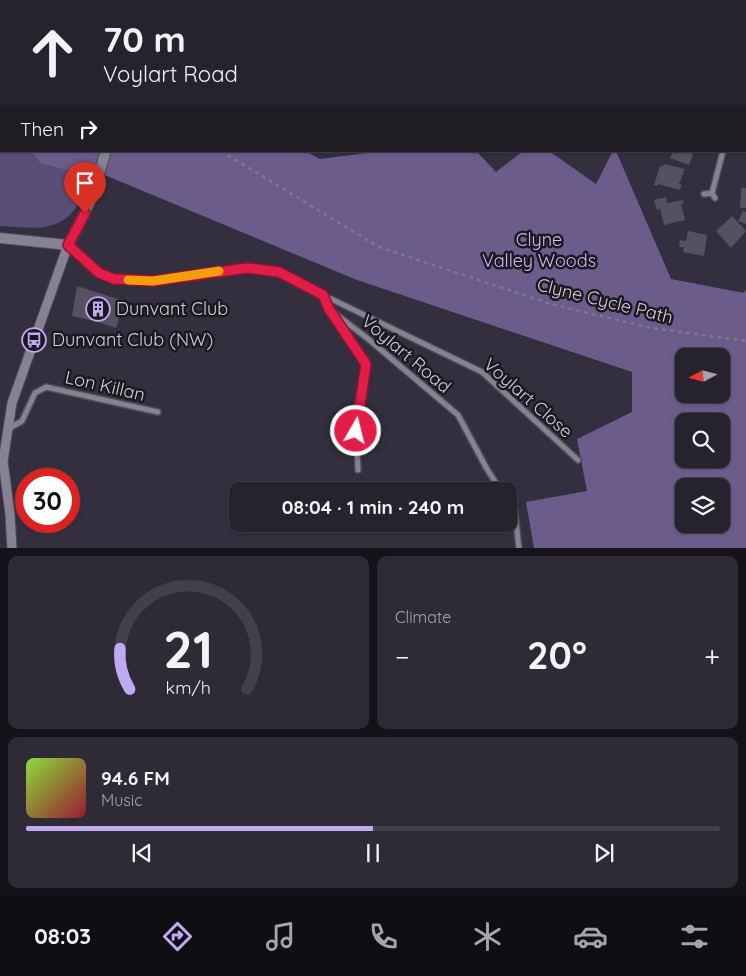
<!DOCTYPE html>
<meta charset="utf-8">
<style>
body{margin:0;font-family:Quicksand,sans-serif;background:#2f2b36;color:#f1f3f6;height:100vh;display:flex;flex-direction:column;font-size:19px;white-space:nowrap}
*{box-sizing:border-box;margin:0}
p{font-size:16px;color:#a4a4aa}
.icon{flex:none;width:28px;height:28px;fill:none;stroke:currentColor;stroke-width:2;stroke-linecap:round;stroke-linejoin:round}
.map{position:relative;height:548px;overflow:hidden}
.panel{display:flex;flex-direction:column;gap:8px;padding:8px;background:#151319;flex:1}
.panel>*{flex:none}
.top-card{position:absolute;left:0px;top:0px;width:746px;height:152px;box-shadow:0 1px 4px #0004,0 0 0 1px #43404a;background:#27232e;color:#f1f3f6;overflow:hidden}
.needle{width:32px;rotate:263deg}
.controls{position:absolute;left:675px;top:348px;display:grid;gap:10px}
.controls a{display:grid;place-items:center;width:55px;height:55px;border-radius:10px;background:#27232e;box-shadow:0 1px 4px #0004,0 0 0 1px #43404a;font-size:25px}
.speed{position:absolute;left:15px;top:468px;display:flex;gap:10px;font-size:25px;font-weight:700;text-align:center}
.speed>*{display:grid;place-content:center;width:65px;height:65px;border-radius:50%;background:#27232e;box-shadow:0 1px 4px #0004,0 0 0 1px #43404a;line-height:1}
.speed .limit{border:8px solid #d22;background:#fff;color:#111}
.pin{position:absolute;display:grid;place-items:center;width:42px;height:42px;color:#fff;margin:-51px -21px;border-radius:50% 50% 50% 0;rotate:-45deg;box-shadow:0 0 5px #0007}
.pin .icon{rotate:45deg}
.me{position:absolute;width:55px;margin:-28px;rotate:8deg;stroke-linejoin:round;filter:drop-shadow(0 0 4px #0008)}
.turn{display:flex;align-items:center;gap:18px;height:105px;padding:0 20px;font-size:22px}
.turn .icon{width:65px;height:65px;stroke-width:2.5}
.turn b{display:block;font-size:35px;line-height:42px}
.then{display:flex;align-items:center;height:48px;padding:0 20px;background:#0003;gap:10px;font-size:19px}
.big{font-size:38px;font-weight:700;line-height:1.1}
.panel .card{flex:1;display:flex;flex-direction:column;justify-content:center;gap:8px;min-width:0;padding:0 18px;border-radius:10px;background:#2f2b36}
.panel .dial{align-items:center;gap:0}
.dial svg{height:130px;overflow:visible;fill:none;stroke:#43404a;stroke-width:7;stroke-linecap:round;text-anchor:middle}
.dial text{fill:#f1f3f6;stroke:none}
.song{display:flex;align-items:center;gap:15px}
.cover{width:60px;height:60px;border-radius:8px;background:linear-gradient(135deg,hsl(90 70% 55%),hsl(350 70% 35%))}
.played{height:5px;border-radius:2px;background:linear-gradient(90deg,#c1a8f3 50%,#43404a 50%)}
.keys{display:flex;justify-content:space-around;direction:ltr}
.heat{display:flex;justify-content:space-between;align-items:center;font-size:28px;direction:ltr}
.panel .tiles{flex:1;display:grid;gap:8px;grid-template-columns:1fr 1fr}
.card:last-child{grid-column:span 2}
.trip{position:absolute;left:229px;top:482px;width:288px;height:50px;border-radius:10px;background:#27232e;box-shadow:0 1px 4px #0004,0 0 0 1px #43404a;font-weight:700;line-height:50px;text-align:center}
.dock{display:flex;height:80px;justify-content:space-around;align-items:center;background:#100e12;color:#a4a4aa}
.dock .icon{width:35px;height:35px}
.dock .on{color:#c1a8f3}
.dock b{font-size:22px;color:#f1f3f6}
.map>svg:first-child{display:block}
.green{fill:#5b4e76}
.forest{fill:#6c5c8b;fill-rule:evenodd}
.building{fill:#565161}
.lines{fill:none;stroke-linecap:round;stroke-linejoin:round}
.minor-casing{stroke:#4f4b57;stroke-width:8}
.tertiary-casing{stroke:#4f4b57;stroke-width:11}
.secondary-casing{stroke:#4f4b57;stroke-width:12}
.path{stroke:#7d7985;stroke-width:2.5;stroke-dasharray:4 4;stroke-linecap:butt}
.minor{stroke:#868193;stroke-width:5}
.tertiary{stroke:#868193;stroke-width:9}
.secondary{stroke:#868193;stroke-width:10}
.route-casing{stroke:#92132f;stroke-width:12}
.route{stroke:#e11d48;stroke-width:9}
.slow{stroke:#f59e0b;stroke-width:9}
.labels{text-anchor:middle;stroke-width:5;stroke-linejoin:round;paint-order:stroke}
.park-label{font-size:18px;fill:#cdbaf5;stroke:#1b191f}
.street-label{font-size:18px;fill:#d2d0d9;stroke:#1b191f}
.poi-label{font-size:18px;fill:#d2d0d9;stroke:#1b191f;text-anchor:start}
</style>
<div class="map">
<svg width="746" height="549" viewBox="0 0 746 549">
<rect width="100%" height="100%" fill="#342f3e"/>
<path class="green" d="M0 114 1 116V151H31L40 163 87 176C85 184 84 192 81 199 79 205 74 210 70 215 51 233 24 227 0 226Z"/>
<g class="forest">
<path d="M0 0H33L34 1H1V116L0 114Z"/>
<path d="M47 0H161V1H46Z"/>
<path d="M31 151H305L320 159 382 151H476L496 172 523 151H549L596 184 613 151H616L671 279 744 293 746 289V548H534L526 502 587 491 577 439 632 412V372L357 280 107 176H87L40 163ZM684 356H721V394H684ZM684 421H721V459H684ZM684 486H721V524H684Z"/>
</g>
<g class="building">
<path d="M673 151H694L689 165 670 158Z"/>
<path d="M664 164 685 169 679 184 682 185 680 190 658 184 657 186 654 185 660 166H663Z"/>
<path d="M741 188H746V208H740Z"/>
<path d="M666 197 667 203 683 200 684 203 681 204 685 220 664 225 660 209 657 210 654 200Z"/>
<path d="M743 211 746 212V224L738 221Z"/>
<path d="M732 216 746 231 731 248 716 231Z"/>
<path d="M688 231 707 235 704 256 683 252 684 247H679L680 240 686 241Z"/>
<path d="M77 286 124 301 116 328 98 322 72 316Z"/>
</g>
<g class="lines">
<g class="minor-casing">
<g id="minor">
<path d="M301 0 304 1"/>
<path d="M588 0 589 1"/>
<path d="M320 1 321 0"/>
<path d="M541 1 543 0"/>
<path d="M712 1V0"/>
<path d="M712 193 723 151"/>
<path d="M704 194 712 193 715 198"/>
<path d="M68 245 99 273 114 279 153 281 247 268 279 272 323 295 329 309 367 338 458 415 487 469 501 491"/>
<path d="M323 295 482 372 578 460"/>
<path d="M332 314 366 364 356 431 358 470"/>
<path d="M8 429 22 421 35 393 46 387 158 412"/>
<path d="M508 501 515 512 519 549"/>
</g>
</g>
<g class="tertiary-casing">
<path id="tertiary" d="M12 549 10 514 3 461 12 403 68 245"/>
</g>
<g class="secondary-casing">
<g id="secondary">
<path d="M171 1V0"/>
<path d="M0 238 68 245 78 227 91 199 106 151"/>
</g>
</g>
<g class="path">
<path d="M23 0 24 1"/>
<path d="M221 151 379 247 551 304 651 328 746 341"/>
</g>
<use href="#minor" class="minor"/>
<use href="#tertiary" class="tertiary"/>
<use href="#secondary" class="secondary"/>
</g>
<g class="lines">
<g class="route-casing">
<path id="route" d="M85 213 68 245 99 273 114 279 153 281 247 268 279 272 323 295 329 309 366 364 356 431"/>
</g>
<use href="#route" class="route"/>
<path class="slow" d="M128 280 153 281 219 271"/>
</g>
<defs>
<g id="building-ring" transform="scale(1.25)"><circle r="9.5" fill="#1b191f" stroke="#c1a8f3" stroke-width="1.5"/><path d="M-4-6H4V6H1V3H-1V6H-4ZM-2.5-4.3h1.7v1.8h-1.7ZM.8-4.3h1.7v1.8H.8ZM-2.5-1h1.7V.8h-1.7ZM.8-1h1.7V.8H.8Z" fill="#c1a8f3"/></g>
<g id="bus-ring" transform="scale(1.25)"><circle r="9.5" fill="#1b191f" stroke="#c1a8f3" stroke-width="1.5"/><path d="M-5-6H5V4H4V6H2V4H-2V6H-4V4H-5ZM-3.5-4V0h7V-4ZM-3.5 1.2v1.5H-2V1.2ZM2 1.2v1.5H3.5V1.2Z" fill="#c1a8f3"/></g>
</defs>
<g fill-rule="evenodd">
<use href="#building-ring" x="98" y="309"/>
<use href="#bus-ring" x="34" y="340"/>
</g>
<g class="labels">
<g class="park-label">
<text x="539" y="246">Clyne<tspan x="539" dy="21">Valley Woods</tspan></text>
</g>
<g class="street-label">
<text transform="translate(605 301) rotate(14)" y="6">Clyne Cycle Path</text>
<text transform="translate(406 354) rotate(40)" y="6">Voylart Road</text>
<text transform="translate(105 386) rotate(13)" y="6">Lon Killan</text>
<text transform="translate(528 398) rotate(41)" y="6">Voylart Close</text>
</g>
<g class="poi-label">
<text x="116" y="315">Dunvant Club</text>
<text x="52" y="346">Dunvant Club (NW)</text>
</g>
</g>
</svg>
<div class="controls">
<a><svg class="needle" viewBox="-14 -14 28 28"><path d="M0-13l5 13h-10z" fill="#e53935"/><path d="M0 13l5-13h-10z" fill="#a4a4aa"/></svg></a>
<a><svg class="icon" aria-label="search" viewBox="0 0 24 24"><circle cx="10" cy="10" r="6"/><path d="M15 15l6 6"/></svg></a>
<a><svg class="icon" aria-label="layers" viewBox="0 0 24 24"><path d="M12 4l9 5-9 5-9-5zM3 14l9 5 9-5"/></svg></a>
</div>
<div class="speed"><div class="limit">30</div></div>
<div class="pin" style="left:85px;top:213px;background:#d93025"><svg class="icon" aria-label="arrive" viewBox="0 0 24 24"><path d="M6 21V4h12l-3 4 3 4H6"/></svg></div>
<svg class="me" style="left:356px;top:431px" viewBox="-20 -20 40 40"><circle r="17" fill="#e11d48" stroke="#fff" stroke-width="3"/><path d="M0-11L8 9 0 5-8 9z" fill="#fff"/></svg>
<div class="trip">08:04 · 1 min · 240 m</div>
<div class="top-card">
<div class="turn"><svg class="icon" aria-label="ahead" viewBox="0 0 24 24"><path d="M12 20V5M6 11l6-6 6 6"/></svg><div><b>70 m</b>Voylart Road</div></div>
<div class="then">Then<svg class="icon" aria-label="right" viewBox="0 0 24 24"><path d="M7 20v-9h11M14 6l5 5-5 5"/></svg></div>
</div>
</div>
<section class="panel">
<div class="tiles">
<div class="card dial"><svg viewBox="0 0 100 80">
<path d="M14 69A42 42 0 1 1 86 69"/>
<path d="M14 69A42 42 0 0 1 8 44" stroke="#c1a8f3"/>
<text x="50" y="56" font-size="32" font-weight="700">21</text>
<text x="50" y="72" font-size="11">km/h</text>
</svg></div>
<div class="card"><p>Climate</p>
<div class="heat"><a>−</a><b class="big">20°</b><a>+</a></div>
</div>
<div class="card">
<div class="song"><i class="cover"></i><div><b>94.6 FM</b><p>Music</p></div></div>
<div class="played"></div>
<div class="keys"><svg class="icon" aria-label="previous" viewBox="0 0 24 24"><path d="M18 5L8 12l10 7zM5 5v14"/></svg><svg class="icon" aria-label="pause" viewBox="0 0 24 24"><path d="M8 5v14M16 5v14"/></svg><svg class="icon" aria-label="next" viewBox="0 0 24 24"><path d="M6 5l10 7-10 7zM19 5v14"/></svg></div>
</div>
</div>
</section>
<nav class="dock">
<b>08:03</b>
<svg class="icon on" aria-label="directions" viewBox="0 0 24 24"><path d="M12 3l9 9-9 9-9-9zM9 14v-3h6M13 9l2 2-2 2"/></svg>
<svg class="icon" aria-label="music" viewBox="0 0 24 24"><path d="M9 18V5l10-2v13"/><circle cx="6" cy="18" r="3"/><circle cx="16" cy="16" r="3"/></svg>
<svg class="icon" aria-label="phone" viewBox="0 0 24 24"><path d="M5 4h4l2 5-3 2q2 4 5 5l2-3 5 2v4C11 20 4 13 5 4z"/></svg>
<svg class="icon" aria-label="climate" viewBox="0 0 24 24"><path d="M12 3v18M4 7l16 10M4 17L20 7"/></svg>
<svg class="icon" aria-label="car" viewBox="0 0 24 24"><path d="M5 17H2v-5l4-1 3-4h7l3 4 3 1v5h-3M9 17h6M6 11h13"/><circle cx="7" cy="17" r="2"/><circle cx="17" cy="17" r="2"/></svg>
<svg class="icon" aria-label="filters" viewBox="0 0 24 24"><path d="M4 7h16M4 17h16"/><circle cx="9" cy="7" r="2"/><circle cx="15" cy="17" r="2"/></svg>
</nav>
